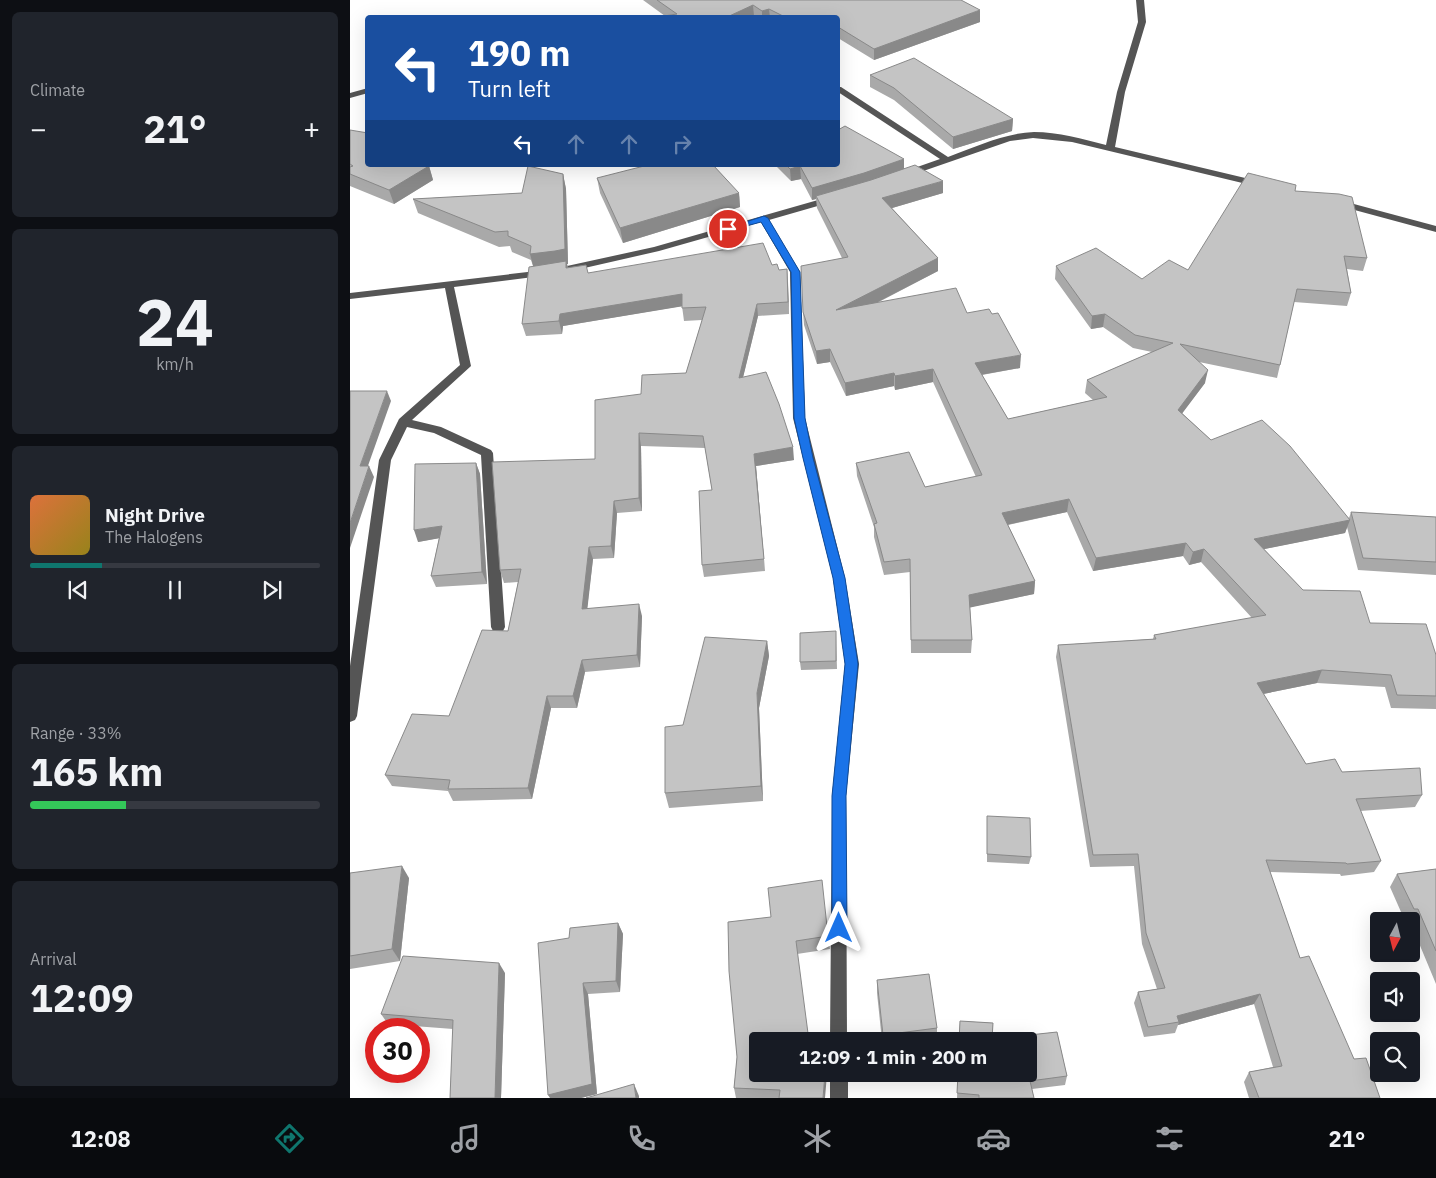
<!DOCTYPE html>
<meta charset="utf-8">
<style>
body{margin:0;font-family:"IBM Plex Sans",sans-serif;background:#20242c;color:#f1f3f6;height:100vh;display:flex;flex-direction:column;font-size:19px;white-space:nowrap}
*{box-sizing:border-box;margin:0}
p{font-size:16px;color:#9ea1a6}
.icon{flex:none;width:28px;height:28px;fill:none;stroke:currentColor;stroke-width:2;stroke-linecap:round;stroke-linejoin:round}
.map{position:relative;flex:1;overflow:hidden}
.panel{display:flex;flex-direction:column;gap:12px;padding:12px;background:#0d0f14;width:350px}
.panel>*{flex:none}
.banner{position:absolute;left:15px;top:15px;width:475px;height:152px;border-radius:5px;box-shadow:0 5px 20px #0002;background:#1a4fa0;color:#fff;overflow:hidden}
.needle{width:32px;rotate:187deg}
.fabs{position:absolute;left:1020px;top:912px;display:grid;gap:10px}
.fabs a{display:grid;place-items:center;width:50px;height:50px;border-radius:5px;background:#171b24;box-shadow:0 5px 20px #0002;font-size:25px}
.speed{position:absolute;left:15px;top:1018px;display:flex;gap:10px;font-size:25px;font-weight:700;text-align:center}
.speed>*{display:grid;place-content:center;width:65px;height:65px;border-radius:50%;background:#171b24;box-shadow:0 5px 20px #0002;line-height:1}
.speed .limit{border:8px solid #d22;background:#fff;color:#111}
.pin{position:absolute;display:grid;place-items:center;width:42px;height:42px;color:#fff;margin:-21px;border:2px solid #fff;border-radius:50%;box-shadow:0 1px 5px #0007}
.me{position:absolute;width:55px;margin:-28px;rotate:0deg;stroke-linejoin:round;filter:drop-shadow(0 0 4px #0008)}
.turn{display:flex;align-items:center;gap:18px;height:105px;padding:0 20px;font-size:22px}
.turn .icon{width:65px;height:65px;stroke-width:2.5}
.turn b{display:block;font-size:35px;line-height:42px}
.lanes{display:flex;align-items:center;height:48px;padding:0 20px;background:#0003;justify-content:center;gap:25px;direction:ltr}
.lanes .off{opacity:.35}
.big{font-size:38px;font-weight:700;line-height:1.1}
.panel .tile{flex:1;display:flex;flex-direction:column;justify-content:center;gap:8px;min-width:0;padding:0 18px;border-radius:8px;background:#20242c}
.panel .dial{align-items:center;gap:0}
.dial b{font-size:65px;line-height:1}
.song{display:flex;align-items:center;gap:15px}
.cover{width:60px;height:60px;border-radius:8px;background:linear-gradient(135deg,hsl(20 70% 55%),hsl(50 70% 35%))}
.played{height:5px;border-radius:2px;background:linear-gradient(90deg,#0f766e 25%,#363941 25%)}
.keys{display:flex;justify-content:space-around;direction:ltr}
.heat{display:flex;justify-content:space-between;align-items:center;font-size:28px;direction:ltr}
.charge{height:8px;border-radius:4px;background:linear-gradient(90deg,#34c759 33%,#363941 0)}
.trip{position:absolute;left:399px;top:1032px;width:288px;height:50px;border-radius:5px;background:#171b24;box-shadow:0 5px 20px #0002;font-weight:700;line-height:50px;text-align:center}
.tabs{display:flex;height:80px;justify-content:space-around;align-items:center;background:#090b0e;color:#9ea1a6}
.tabs .icon{width:35px;height:35px}
.tabs .current{color:#0f766e}
.tabs b{font-size:22px;color:#f1f3f6}
main{display:flex;flex:1;min-height:0}
.map>svg:first-child{display:block}
.lines{fill:none;stroke-linecap:round;stroke-linejoin:round}
.minor{fill:#555;fill-rule:evenodd}
.wall{fill:#a9a9a9}
.shaded-wall{fill:#898989}
.building{fill:#c4c4c4;stroke:#898989}
.route{fill:#1a73e8;stroke:#114b97}
</style>
<main>
<section class="panel">
<div class="tile"><p>Climate</p>
<div class="heat"><a>−</a><b class="big">21°</b><a>+</a></div>
</div>
<div class="tile dial"><b>24</b><p>km/h</p></div>
<div class="tile">
<div class="song"><i class="cover"></i><div><b>Night Drive</b><p>The Halogens</p></div></div>
<div class="played"></div>
<div class="keys"><svg class="icon" aria-label="previous" viewBox="0 0 24 24"><path d="M18 5L8 12l10 7zM5 5v14"/></svg><svg class="icon" aria-label="pause" viewBox="0 0 24 24"><path d="M8 5v14M16 5v14"/></svg><svg class="icon" aria-label="next" viewBox="0 0 24 24"><path d="M6 5l10 7-10 7zM19 5v14"/></svg></div>
</div>
<div class="tile"><p>Range · 33%</p><b class="big">165 km</b><div class="charge"></div></div>
<div class="tile"><p>Arrival</p><b class="big">12:09</b></div>
</section>
<div class="map">
<svg width="1086" height="1098" viewBox="0 0 1086 1098">
<rect width="100%" height="100%" fill="#fff"/>
<g class="lines">
<g class="minor">
<path d="M786 0H794L796 22 775 92 765 147 912 182V186L909 187 722 142 683 138 660 141 556 177 552 174 553 172 590 159 488 92V87H491L598 157C625 147 655 133 684 132 708 132 733 139 756 145L767 92 788 22Z"/>
<path d="M18 88V93L0 98V93Z"/>
<path d="M482 196 485 197V201L419 220 450 272 455 418 495 578 509 664 496 796 497 1041H480L482 796 495 664 483 578 443 418 440 272 411 222 309 251 217 272 212 269 217 266 304 247Z"/>
<path d="M989 200 1086 226V232L986 205 984 203Z"/>
<path d="M195 270 199 271V275L104 287 121 366 62 420 91 427 141 450 143 453 155 627 153 631 148 632 143 631 141 627 131 455 84 433 57 427 41 460 7 716 5 720 0 722V666L29 460 49 419 110 365 95 288 0 299V293Z"/>
<rect x="480" y="1074" width="18" height="24"/>
</g>
</g>
<g class="wall">
<path d="M293 0H611L630 22 524 60 488 38V18H405L404 16H315Z"/>
<path d="M520 75 663 119 662 131 603 149 544 100 520 87Z"/>
<path d="M0 130 18 165 79 166 83 180 44 204 0 186Z"/>
<path d="M425 165H488L554 169 593 193 542 208 588 258V271L527 303 617 313 670 368 632 375 658 419 743 400 735 393 737 380 802 352 783 348 753 327 741 329 705 279 706 266 792 279 838 270 945 191 1017 258 1013 271 997 269 1001 293 997 306 944 302 930 365 927 378 849 362 855 383 832 413 861 440 999 518 1001 512 1086 517V575L1008 570 997 527 995 533 914 549 953 590 1086 655V709L1041 708 1035 687 967 683 913 694 956 764 992 772 1072 795 1065 807 1010 811 1031 861 1024 872 991 876 990 874 920 872 950 958 1004 1059 1030 1098H899L894 1082 899 1072 923 1067 904 1004 828 1025 825 1033 794 1037 784 1003 788 992 807 989 792 944 784 866 740 867 706 657 708 645 803 639 804 635 902 618 851 562 839 565 833 556 743 571 717 512 658 525 685 581 684 594 620 607 622 640 621 653H561L560 572 534 575 524 537V527L507 476 506 463 575 487 626 477 583 382 545 390 544 386 496 396 480 362 467 364 454 325 453 312 492 258 467 208 466 199 462 200 451 179 441 181Z"/>
<path d="M213 174 216 189 218 264H217L218 268 238 273 422 265 429 270 437 269 439 314 408 316 393 377 444 460 406 466 415 571 354 577 352 565 362 490 355 448 291 446 292 511 267 513 264 558 243 559 237 608 292 616 290 667 235 672 227 708H201L182 799 103 801 98 791 42 786 35 775 99 716 158 631 168 582 154 583 150 570 245 459 291 394 336 373 352 320 334 321 332 306 213 326 212 334 176 336 172 324 183 266 181 260 162 252 160 246 149 247 68 213 63 199 172 193Z"/>
<path d="M247 178 389 193 390 207 273 243 250 193Z"/>
<path d="M126 463 130 474 137 584 86 587 81 576 89 538 68 542Z"/>
<path d="M486 631 487 669 451 670 450 662Z"/>
<path d="M417 641 419 656 409 708 413 801 319 808 315 793 333 725Z"/>
<path d="M637 816 681 857 679 864 637 862Z"/>
<path d="M1086 869V984L1061 924V921H1055L1040 887 1047 874Z"/>
<path d="M0 873 59 878 50 961 0 969Z"/>
<path d="M378 922 478 936 480 949 447 954 408 1041 475 1098H386L384 1088 387 1057Z"/>
<path d="M268 923 273 934 270 992 238 994 247 1094 231 1098H200L219 938Z"/>
<path d="M155 973 151 1098H100L103 1029 38 1024 31 1014Z"/>
<path d="M527 980 587 1028V1040L578 1041H532L527 993Z"/>
<path d="M610 1021 643 1023 642 1039 707 1032 717 1076 715 1085 682 1089 684 1098H607L608 1074H678V1041H609Z"/>
</g>
<g class="shaded-wall">
<path d="M403 5 404 16 401 18H375Z"/>
<path d="M419 9 420 18H412V11Z"/>
<path d="M630 10V22L524 60V49Z"/>
<path d="M663 119 662 131 603 149V137Z"/>
<path d="M554 159V171L466 196V199L462 200V188Z"/>
<path d="M397 165H407L398 167Z"/>
<path d="M79 166 83 180 44 204 39 190Z"/>
<path d="M450 166 451 179 441 181 440 169Z"/>
<path d="M213 174 216 189 218 264H217L219 274 184 269 180 254Z"/>
<path d="M593 181V193L532 211V198Z"/>
<path d="M389 193 390 207 273 243 270 228Z"/>
<path d="M588 258V271L487 323 486 310Z"/>
<path d="M437 269 438 281 439 314 438 302Z"/>
<path d="M332 294 334 306 213 326 212 334 209 321 210 314Z"/>
<path d="M407 304 408 316 390 390 389 378Z"/>
<path d="M755 314 753 327 741 329 742 316Z"/>
<path d="M480 349V362L467 364 466 351Z"/>
<path d="M671 355 670 368 624 376 625 363Z"/>
<path d="M583 369V382L545 390V376Z"/>
<path d="M858 370 855 383 825 423 828 410Z"/>
<path d="M544 373V386L496 396 495 383Z"/>
<path d="M37 391 41 401 14 477 10 466Z"/>
<path d="M289 433 291 446 292 511 289 498Z"/>
<path d="M443 447 444 460 406 466 415 571 404 454Z"/>
<path d="M126 463 130 474 137 584 132 572Z"/>
<path d="M19 466 24 477 0 548V523Z"/>
<path d="M719 499 717 512 651 526 652 513Z"/>
<path d="M264 501 267 513 264 558 261 546Z"/>
<path d="M1000 520 995 533 900 552 904 539Z"/>
<path d="M92 526 96 537 68 542 64 530Z"/>
<path d="M836 543 833 556 743 571 746 558Z"/>
<path d="M239 547 243 559 236 621 232 609Z"/>
<path d="M854 549 851 562 839 565 843 552Z"/>
<path d="M685 581 684 594 618 608 619 595Z"/>
<path d="M289 604 292 616 290 667 287 655Z"/>
<path d="M417 641 419 656 409 708 413 801 411 786 407 693Z"/>
<path d="M232 660 235 672 227 708 223 696Z"/>
<path d="M972 670 967 683 903 696 907 683Z"/>
<path d="M197 696 201 708 182 799 178 788Z"/>
<path d="M52 866 59 878 50 961 42 949Z"/>
<path d="M268 923 273 934 270 992 266 981Z"/>
<path d="M149 963 155 973 151 1098H145Z"/>
<path d="M233 983 238 994 247 1094 231 1098H200L198 1095Z"/>
<path d="M910 994 904 1004 828 1025 829 1022 827 1016Z"/>
<path d="M475 1074H477L475 1098H473Z"/>
<path d="M284 1084 289 1096V1098H286Z"/>
</g>
<g class="building">
<path d="M307 0H611L630 10 524 49 488 27V18H437L419 9 412 11 403 5 375 18H301L327 14Z"/>
<path d="M564 58 663 119 603 137 544 88 520 75Z"/>
<path d="M495 126 554 159 514 173 462 188 450 166 440 169 436 165H488V130Z"/>
<path d="M0 130 18 133V165H76L79 166 39 190 0 174V167L3 166 0 164Z"/>
<path d="M298 165H363L389 193 270 228 247 178Z"/>
<path d="M565 165 593 181 532 198 588 258 486 310 606 288 617 313 639 309 642 314 648 313 671 355 625 363 658 419 757 397 737 380 823 343 785 335 755 314 742 316 706 266 746 248 792 279 819 260 838 270 898 173 946 185 945 191 989 194 1002 197 1017 258 994 256 1001 293 947 289 930 365 830 344 858 370 828 410 861 440 912 420 940 446 1000 520 904 539 953 590 1010 591 1020 623 1076 624 1086 655V696L1047 695 1041 675 972 670 907 683 956 764 985 759 992 772 1070 768 1072 795 1006 799 1031 861 997 864 996 863 916 860 950 958 959 956 1004 1059 1016 1058 1030 1098H909L899 1072 932 1066 910 994 827 1016 829 1022 798 1027 788 992 815 988 796 933 788 854 743 855 708 645 806 639 804 635 916 615 854 549 843 552 836 543 746 558 719 499 652 513 685 581 619 595 622 640H561L560 559 534 562 524 524 527 523 506 463 559 452 575 487 632 475 583 369 545 376 544 373 495 383 480 349 466 351 453 312 451 266 498 257 466 196 521 180Z"/>
<path d="M178 166 213 174 215 249 205 251 180 254 181 246 158 236V231L145 232 63 199 172 193Z"/>
<path d="M413 243 422 265 427 264 429 270 437 269 438 302 407 304 389 378 416 372 429 404 443 447 404 454 414 559 352 565 349 491 362 490 353 436 289 433V498L264 501 261 546 239 547 232 609 289 604 287 655 232 660 223 696H197L178 788 98 789 100 780 35 775 62 714 99 716 132 630 158 631 171 569 150 570 142 462 245 459V400L291 394 292 375 336 373 356 307 332 308V294L210 314 209 321 172 324 179 267 216 261V268L236 265 238 273Z"/>
<path d="M0 391H37L10 466H19L0 523Z"/>
<path d="M126 463 132 572 81 576 92 526 64 530 65 464Z"/>
<path d="M1001 512 1086 517V562L1013 558Z"/>
<path d="M486 631V661L450 662V633Z"/>
<path d="M355 637 417 641 407 693 411 786 315 793V727L333 725Z"/>
<path d="M637 816 680 818 681 857 637 854Z"/>
<path d="M52 866 42 949 0 956V873Z"/>
<path d="M1086 869V951L1068 909H1064L1047 874Z"/>
<path d="M472 880 478 936 446 941 459 1041H408V1074H475L473 1098H429L430 1090 384 1088 387 1057 379 971 378 922 421 917 418 888Z"/>
<path d="M268 923 266 981 233 983 242 1084 198 1095 188 943 219 938 220 928Z"/>
<path d="M53 956 149 963 145 1098H100L103 1020 31 1014Z"/>
<path d="M579 974 587 1028 533 1035 527 980Z"/>
<path d="M610 1021 643 1023 642 1039 707 1032 717 1076 680 1081 684 1098H629V1095L607 1093 608 1074H678V1041H609Z"/>
<path d="M284 1084 286 1098H236Z"/>
</g>
<path class="route" d="M414 216 418 218 450 272 455 418 463 458 495 578 508 664 496 796 497 928 494 933 489 935 484 933 482 928V796L495 664 483 578 453 458 444 418 441 272 411 222 378 231 374 229Z"/>
</svg>
<div class="fabs">
<a><svg class="needle" viewBox="-14 -14 28 28"><path d="M0-13l5 13h-10z" fill="#e53935"/><path d="M0 13l5-13h-10z" fill="#9ea1a6"/></svg></a>
<a><svg class="icon" aria-label="sound" viewBox="0 0 24 24"><path d="M4 9h4l5-4v14l-5-4H4zM17 9q2 3 0 6"/></svg></a>
<a><svg class="icon" aria-label="search" viewBox="0 0 24 24"><circle cx="10" cy="10" r="6"/><path d="M15 15l6 6"/></svg></a>
</div>
<div class="speed"><div class="limit">30</div></div>
<div class="pin" style="left:378px;top:229px;background:#d93025"><svg class="icon" aria-label="arrive" viewBox="0 0 24 24"><path d="M6 21V4h12l-3 4 3 4H6"/></svg></div>
<svg class="me" style="left:489px;top:928px" viewBox="-20 -20 40 40"><path d="M0-17L14 15 0 8-14 15z" fill="#1a73e8" stroke="#fff" stroke-width="4"/></svg>
<div class="trip">12:09 · 1 min · 200 m</div>
<div class="banner">
<div class="turn"><svg class="icon" aria-label="left" viewBox="0 0 24 24"><path d="M17 20v-9H6M10 6l-5 5 5 5"/></svg><div><b>190 m</b>Turn left</div></div>
<div class="lanes"><svg class="icon" aria-label="left" viewBox="0 0 24 24"><path d="M17 20v-9H6M10 6l-5 5 5 5"/></svg><svg class="icon off" aria-label="ahead" viewBox="0 0 24 24"><path d="M12 20V5M6 11l6-6 6 6"/></svg><svg class="icon off" aria-label="ahead" viewBox="0 0 24 24"><path d="M12 20V5M6 11l6-6 6 6"/></svg><svg class="icon off" aria-label="right" viewBox="0 0 24 24"><path d="M7 20v-9h11M14 6l5 5-5 5"/></svg></div>
</div>
</div>
</main>
<nav class="tabs">
<b>12:08</b>
<svg class="icon current" aria-label="directions" viewBox="0 0 24 24"><path d="M12 3l9 9-9 9-9-9zM9 14v-3h6M13 9l2 2-2 2"/></svg>
<svg class="icon" aria-label="music" viewBox="0 0 24 24"><path d="M9 18V5l10-2v13"/><circle cx="6" cy="18" r="3"/><circle cx="16" cy="16" r="3"/></svg>
<svg class="icon" aria-label="phone" viewBox="0 0 24 24"><path d="M5 4h4l2 5-3 2q2 4 5 5l2-3 5 2v4C11 20 4 13 5 4z"/></svg>
<svg class="icon" aria-label="climate" viewBox="0 0 24 24"><path d="M12 3v18M4 7l16 10M4 17L20 7"/></svg>
<svg class="icon" aria-label="car" viewBox="0 0 24 24"><path d="M5 17H2v-5l4-1 3-4h7l3 4 3 1v5h-3M9 17h6M6 11h13"/><circle cx="7" cy="17" r="2"/><circle cx="17" cy="17" r="2"/></svg>
<svg class="icon" aria-label="filters" viewBox="0 0 24 24"><path d="M4 7h16M4 17h16"/><circle cx="9" cy="7" r="2"/><circle cx="15" cy="17" r="2"/></svg>
<b>21°</b>
</nav>
